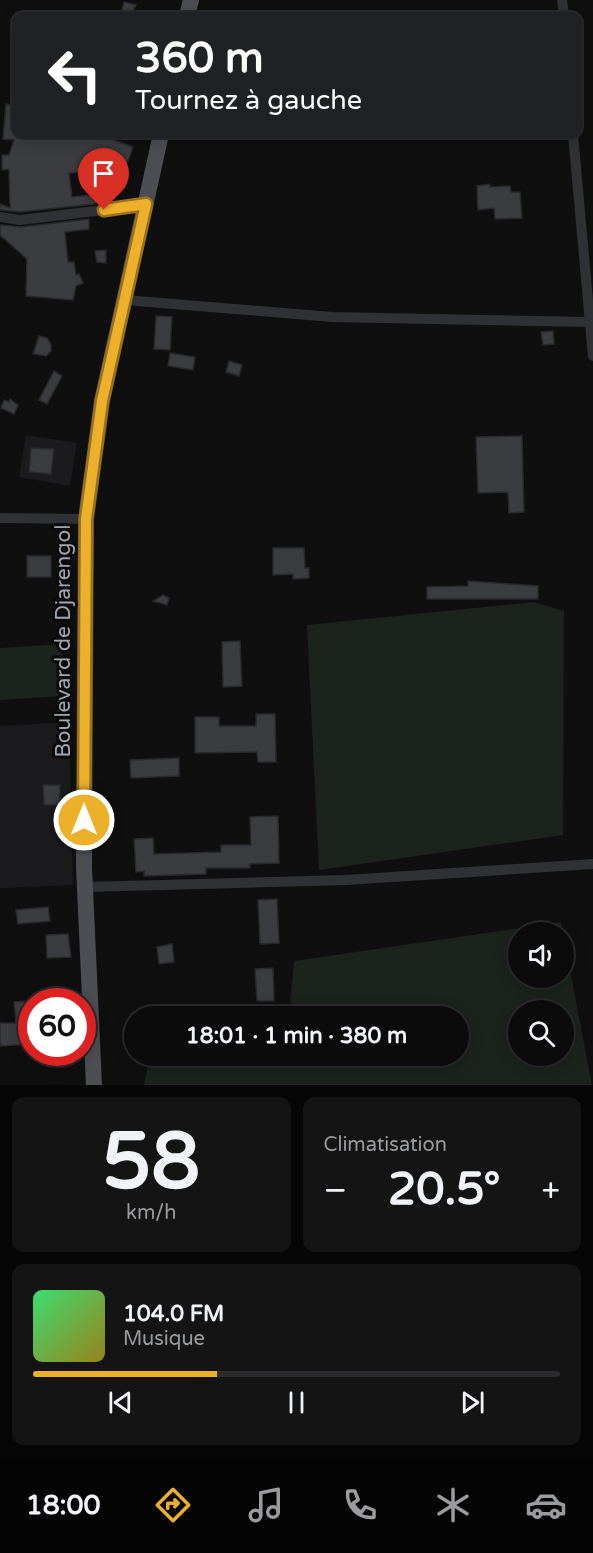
<!DOCTYPE html>
<html lang="fr">
<meta charset="utf-8">
<style>
body{margin:0;font-family:"Varela Round",sans-serif;background:#141415;color:#f1f3f6;height:100vh;display:flex;flex-direction:column;font-size:22px;white-space:nowrap}
*{box-sizing:border-box;margin:0}
p{font-size:20px;color:#9a9b9d}
.icon{flex:none;width:33px;height:33px;fill:none;stroke:currentColor;stroke-width:2;stroke-linecap:round;stroke-linejoin:round}
.map{position:relative;height:1085px;overflow:hidden}
.drawer{display:flex;flex-direction:column;gap:12px;padding:12px;background:#060607;flex:1}
.drawer>*{flex:none}
.banner{position:absolute;left:12px;top:12px;width:570px;height:126px;border-radius:12px;box-shadow:0 3px 15px #0003,0 0 0 2px #2b2b2d;background:#202124;color:#fff;overflow:hidden}
.controls{position:absolute;left:508px;top:922px;display:grid;gap:12px}
.controls a{display:grid;place-items:center;width:66px;height:66px;border-radius:50%;background:#0b0b0c;box-shadow:0 3px 15px #0003,0 0 0 2px #2b2b2d;font-size:30px}
.speed{position:absolute;left:18px;top:988px;display:flex;gap:12px;font-size:30px;font-weight:700;text-align:center}
.speed>*{display:grid;place-content:center;width:78px;height:78px;border-radius:50%;background:#0b0b0c;box-shadow:0 3px 15px #0003,0 0 0 2px #2b2b2d;line-height:1}
.speed .limit{border:9px solid #d22;background:#fff;color:#111}
.pin{position:absolute;display:grid;place-items:center;width:51px;height:51px;color:#fff;margin:-62px -26px;border-radius:50% 50% 50% 0;rotate:-45deg;box-shadow:0 0 6px #0007}
.pin .icon{rotate:45deg}
.me{position:absolute;width:66px;margin:-33px;rotate:0deg;stroke-linejoin:round;filter:drop-shadow(0 0 4px #0008)}
.turn{display:flex;align-items:center;gap:21px;height:126px;padding:0 24px;font-size:27px}
.turn .icon{width:78px;height:78px;stroke-width:2.5}
.turn b{display:block;font-size:42px;line-height:51px}
.big{font-size:45px;font-weight:700;line-height:1.1}
.drawer .card{flex:1;display:flex;flex-direction:column;justify-content:center;gap:9px;min-width:0;padding:0 21px;border-radius:12px;background:#141415}
.drawer .dial{align-items:center;gap:0}
.dial b{font-size:78px;line-height:1}
.song{display:flex;align-items:center;gap:18px}
.cover{width:72px;height:72px;border-radius:9px;background:linear-gradient(135deg,hsl(140 70% 55%),hsl(50 70% 35%))}
.played{height:6px;border-radius:3px;background:linear-gradient(90deg,#edb02a 35%,#2b2b2d 35%)}
.keys{display:flex;justify-content:space-around;direction:ltr}
.heat{display:flex;justify-content:space-between;align-items:center;font-size:33px;direction:ltr}
.drawer .tiles{flex:1;display:grid;gap:12px;grid-template-columns:1fr 1fr}
.card:last-child{grid-column:span 2}
.trip{position:absolute;left:124px;top:1006px;width:345px;height:60px;border-radius:30px;background:#0b0b0c;box-shadow:0 3px 15px #0003,0 0 0 2px #2b2b2d;font-weight:700;line-height:60px;text-align:center}
.dock{display:flex;height:96px;justify-content:space-around;align-items:center;background:#040405;color:#9a9b9d}
.dock .icon{width:42px;height:42px}
.dock .active{color:#edb02a}
.dock b{font-size:27px;color:#f1f3f6}
.map>svg:first-child{display:block}
.built{fill:#1b1b1d}
.green{fill:#1b231c;fill-rule:evenodd}
.building{fill:#3b3c40;stroke:#29292c;stroke-width:1.5;fill-rule:evenodd}
.lines{fill:none;stroke-linecap:round;stroke-linejoin:round}
.minor{stroke:#303135;stroke-width:10}
.primary{stroke:#4c4e54;stroke-width:16}
.route-casing{stroke:#9a721b;stroke-width:15}
.route{stroke:#edb02a;stroke-width:10}
.labels{text-anchor:middle;stroke-width:6;stroke-linejoin:round;paint-order:stroke}
.street-label{font-size:21px;fill:#a0a5b1;stroke:#0a0a0b}
</style>
<div class="map">
<svg width="593" height="1085" viewBox="0 0 593 1085">
<rect width="100%" height="100%" fill="#0f0f10"/>
<g class="built">
<path d="M26 435 77 443 70 486 19 477Z"/>
<path d="M69 722 73 885 0 888V726Z"/>
</g>
<g class="green">
<path d="M534 602 564 611 563 835 319 870 307 625Z"/>
<path d="M62 644 64 696 0 700V648Z"/>
<path d="M561 922 563 933H519V978H564V938L592 1085H144L148 1064H284L285 1056H459V1017H289L294 961ZM519 1011H564V1056H519Z"/>
</g>
<g class="building">
<path d="M124 2 136 5 130 16H120Z"/>
<path d="M6 104 16 106 14 119H16V134H104L103 136 133 147 122 178 114 176 111 179 107 200H103V203L20 212 0 210V204L10 208 9 169 2 170V155H9L14 140 3 139ZM98 171 89 195 72 197 69 173Z"/>
<path d="M490 184V187L510 186 511 192H520L522 218 495 219 494 208 478 210 477 186Z"/>
<path d="M89 219V229L65 232 68 262H74L76 275 79 274 83 283 76 286 73 300 26 296 27 259 0 235V225L21 227Z"/>
<path d="M106 250V263L97 262 95 251Z"/>
<path d="M156 316 172 317 170 350 154 349Z"/>
<path d="M553 331 554 344 543 345 541 332Z"/>
<path d="M39 336 47 338 51 345V351L46 356 33 354Z"/>
<path d="M170 353 195 357 193 370 168 366Z"/>
<path d="M229 361 242 365 239 376 226 372Z"/>
<path d="M54 371 62 376 47 404 39 400Z"/>
<path d="M10 399 18 405 14 414 1 408 4 400 9 402Z"/>
<path d="M522 436 524 512 509 513 508 492 478 493 476 437Z"/>
<path d="M31 448 54 449 51 474 29 472Z"/>
<path d="M273 548H304L305 568H309V578L293 579V574L273 575Z"/>
<rect x="27" y="556" width="24" height="21"/>
<path d="M468 581 538 586V599H427V587L468 586Z"/>
<path d="M163 595 169 598 167 605 153 601Z"/>
<path d="M240 641 242 686 223 687 222 642Z"/>
<path d="M256 714H275L276 762H258L257 752 195 753V717H219V726H256Z"/>
<path d="M179 758V776L131 778 130 760Z"/>
<path d="M43 785H60V805H44Z"/>
<path d="M278 816 279 863 250 864V868H206V874L144 876V871L136 872 134 839 153 838 154 854 221 852V845H251L250 817Z"/>
<path d="M277 899 279 943 260 944 258 900Z"/>
<path d="M48 907 50 921 18 924 16 910Z"/>
<path d="M68 934 71 957 47 958 46 935Z"/>
<path d="M172 944 174 962 159 964 157 947Z"/>
<path d="M273 968 274 1001H257L255 969Z"/>
<path d="M25 1001 27 1022H32V1044L0 1046V1023H16L14 1002Z"/>
</g>
<g class="lines">
<g class="minor">
<path d="M562 0 564 16"/>
<path d="M573 134 593 356"/>
<path d="M0 217 20 220 146 205"/>
<path d="M125 300 332 317 588 322"/>
<path d="M0 518 86 519"/>
<path d="M85 887 346 880 593 864"/>
</g>
<g class="primary">
<path d="M187 16 191 0"/>
<path d="M94 1085 84 867 86 519 102 401 161 134"/>
</g>
</g>
<g class="lines">
<g class="route-casing">
<path id="route" d="M84 820 86 519 102 401 146 204 104 210"/>
</g>
<use href="#route" class="route"/>
</g>
<g class="labels">
<g class="street-label">
<text transform="translate(63 641) rotate(-90)" y="7">Boulevard de Djarengol</text>
</g>
</g>
</svg>
<div class="controls">
<a><svg class="icon" aria-label="sound" viewBox="0 0 24 24"><path d="M4 9h4l5-4v14l-5-4H4zM17 9q2 3 0 6"/></svg></a>
<a><svg class="icon" aria-label="search" viewBox="0 0 24 24"><circle cx="10" cy="10" r="6"/><path d="M15 15l6 6"/></svg></a>
</div>
<div class="speed"><div class="limit">60</div></div>
<div class="pin" style="left:104px;top:210px;background:#d93025"><svg class="icon" aria-label="arrive" viewBox="0 0 24 24"><path d="M6 21V4h12l-3 4 3 4H6"/></svg></div>
<svg class="me" style="left:84px;top:820px" viewBox="-20 -20 40 40"><circle r="17" fill="#edb02a" stroke="#fff" stroke-width="3"/><path d="M0-11L8 9 0 5-8 9z" fill="#fff"/></svg>
<div class="trip">18:01 · 1 min · 380 m</div>
<div class="banner">
<div class="turn"><svg class="icon" aria-label="left" viewBox="0 0 24 24"><path d="M17 20v-9H6M10 6l-5 5 5 5"/></svg><div><b>360 m</b>Tournez à gauche</div></div>
</div>
</div>
<section class="drawer">
<div class="tiles">
<div class="card dial"><b>58</b><p>km/h</p></div>
<div class="card"><p>Climatisation</p>
<div class="heat"><a>−</a><b class="big">20.5°</b><a>+</a></div>
</div>
<div class="card">
<div class="song"><i class="cover"></i><div><b>104.0 FM</b><p>Musique</p></div></div>
<div class="played"></div>
<div class="keys"><svg class="icon" aria-label="previous" viewBox="0 0 24 24"><path d="M18 5L8 12l10 7zM5 5v14"/></svg><svg class="icon" aria-label="pause" viewBox="0 0 24 24"><path d="M8 5v14M16 5v14"/></svg><svg class="icon" aria-label="next" viewBox="0 0 24 24"><path d="M6 5l10 7-10 7zM19 5v14"/></svg></div>
</div>
</div>
</section>
<nav class="dock">
<b>18:00</b>
<svg class="icon active" aria-label="directions" viewBox="0 0 24 24"><path d="M12 3l9 9-9 9-9-9zM9 14v-3h6M13 9l2 2-2 2"/></svg>
<svg class="icon" aria-label="music" viewBox="0 0 24 24"><path d="M9 18V5l10-2v13"/><circle cx="6" cy="18" r="3"/><circle cx="16" cy="16" r="3"/></svg>
<svg class="icon" aria-label="phone" viewBox="0 0 24 24"><path d="M5 4h4l2 5-3 2q2 4 5 5l2-3 5 2v4C11 20 4 13 5 4z"/></svg>
<svg class="icon" aria-label="climate" viewBox="0 0 24 24"><path d="M12 3v18M4 7l16 10M4 17L20 7"/></svg>
<svg class="icon" aria-label="car" viewBox="0 0 24 24"><path d="M5 17H2v-5l4-1 3-4h7l3 4 3 1v5h-3M9 17h6M6 11h13"/><circle cx="7" cy="17" r="2"/><circle cx="17" cy="17" r="2"/></svg>
</nav>
